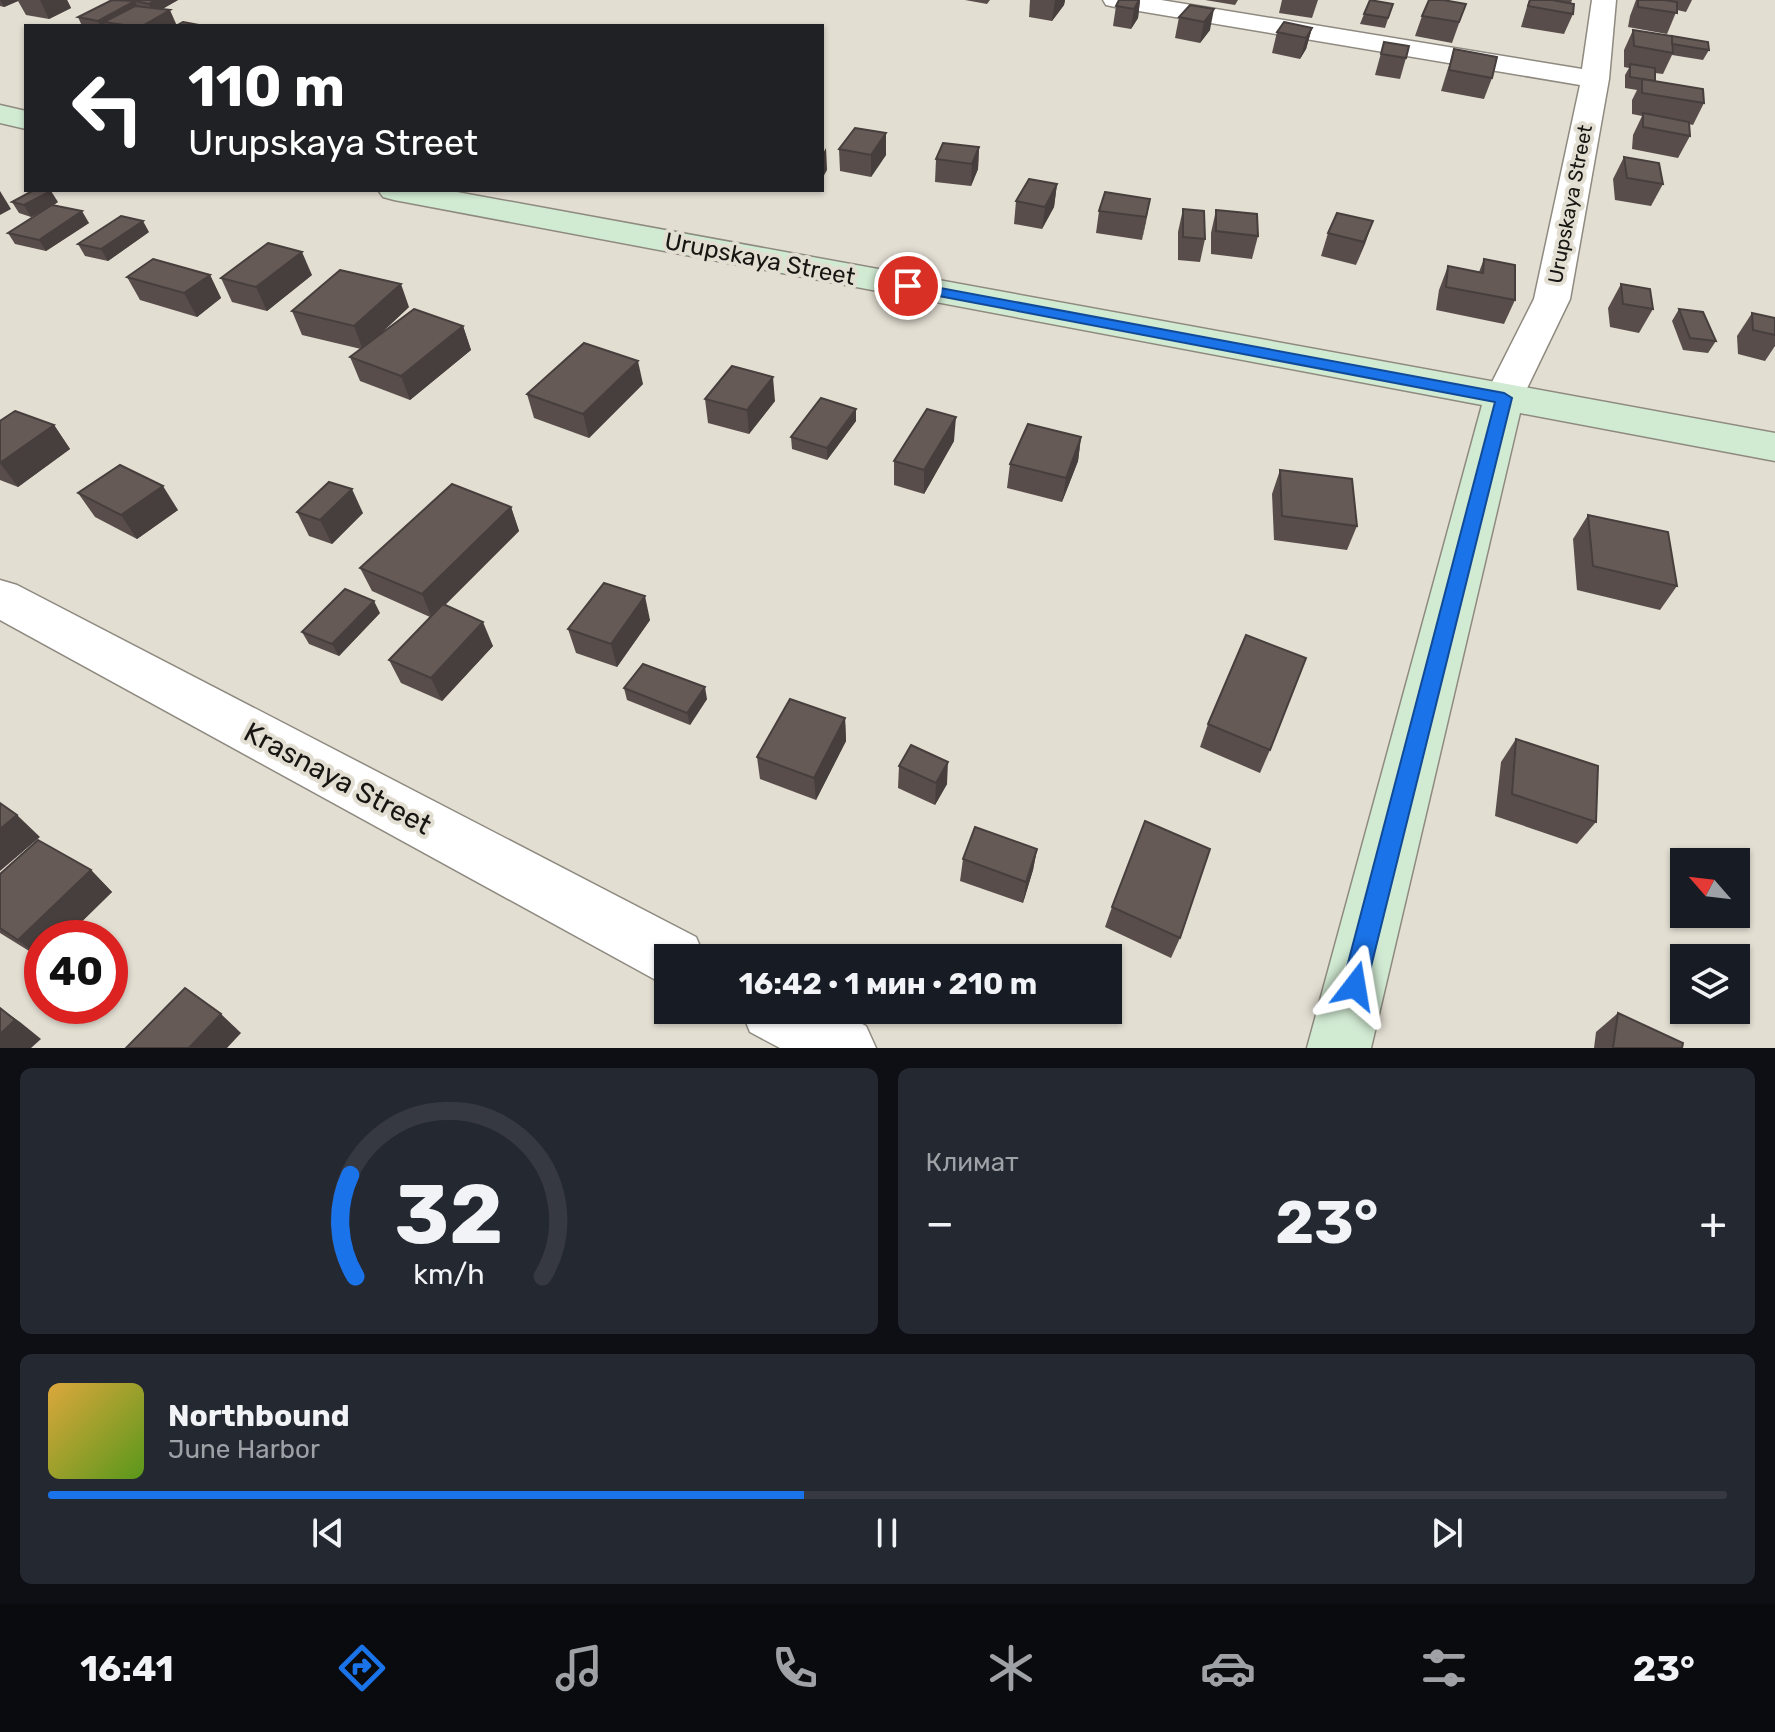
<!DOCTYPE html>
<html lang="ru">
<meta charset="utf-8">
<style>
body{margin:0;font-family:Rubik,sans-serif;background:#242831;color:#f1f3f6;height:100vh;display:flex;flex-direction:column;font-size:30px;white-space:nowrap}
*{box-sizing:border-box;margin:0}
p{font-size:26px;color:#9ea1a6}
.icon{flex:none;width:44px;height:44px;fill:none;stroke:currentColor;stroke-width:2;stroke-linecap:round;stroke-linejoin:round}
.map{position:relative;height:1048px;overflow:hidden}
.details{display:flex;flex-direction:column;gap:20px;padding:20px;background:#0d0f14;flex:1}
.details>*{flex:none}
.hud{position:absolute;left:24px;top:24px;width:800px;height:168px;border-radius:0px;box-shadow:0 2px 6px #0004;background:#202124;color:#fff;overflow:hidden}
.needle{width:52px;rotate:298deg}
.buttons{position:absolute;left:1670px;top:848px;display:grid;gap:16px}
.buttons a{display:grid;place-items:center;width:80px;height:80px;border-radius:0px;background:#171b24;box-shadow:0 2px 6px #0004;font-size:40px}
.speed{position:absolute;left:24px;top:920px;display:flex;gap:16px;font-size:40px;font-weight:700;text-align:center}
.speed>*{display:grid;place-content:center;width:104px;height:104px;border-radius:50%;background:#171b24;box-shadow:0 2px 6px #0004;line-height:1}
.speed .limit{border:12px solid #d22;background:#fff;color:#111}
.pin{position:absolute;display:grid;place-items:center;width:68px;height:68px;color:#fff;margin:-34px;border:4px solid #fff;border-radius:50%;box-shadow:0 2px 8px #0007}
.me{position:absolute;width:88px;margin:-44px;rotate:14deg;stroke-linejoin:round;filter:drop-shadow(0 0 6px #0008)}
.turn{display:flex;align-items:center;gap:28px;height:168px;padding:0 32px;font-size:36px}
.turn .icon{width:104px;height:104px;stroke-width:2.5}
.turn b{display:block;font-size:56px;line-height:68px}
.big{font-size:60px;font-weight:700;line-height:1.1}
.details .tile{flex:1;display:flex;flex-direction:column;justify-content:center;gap:12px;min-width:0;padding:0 28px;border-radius:12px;background:#242831}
.details .dial{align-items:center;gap:0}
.dial svg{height:208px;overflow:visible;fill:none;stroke:#363941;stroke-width:7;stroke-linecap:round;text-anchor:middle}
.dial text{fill:#f1f3f6;stroke:none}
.song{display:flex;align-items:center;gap:24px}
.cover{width:96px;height:96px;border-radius:12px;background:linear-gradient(135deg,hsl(40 70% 55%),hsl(90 70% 35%))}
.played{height:8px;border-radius:4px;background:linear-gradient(90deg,#1a73e8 45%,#363941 45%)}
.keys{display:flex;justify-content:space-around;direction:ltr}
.heat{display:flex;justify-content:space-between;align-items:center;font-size:44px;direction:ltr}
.details .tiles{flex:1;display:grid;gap:20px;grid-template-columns:1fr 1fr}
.tile:last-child{grid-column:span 2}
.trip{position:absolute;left:654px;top:944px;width:468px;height:80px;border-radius:0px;background:#171b24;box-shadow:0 2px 6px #0004;font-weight:700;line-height:80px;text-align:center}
.tab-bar{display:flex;height:128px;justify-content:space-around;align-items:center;background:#090b0e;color:#9ea1a6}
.tab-bar .icon{width:56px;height:56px}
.tab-bar .active{color:#1a73e8}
.tab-bar b{font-size:36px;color:#f1f3f6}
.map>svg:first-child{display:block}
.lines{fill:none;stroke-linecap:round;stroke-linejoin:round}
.street-casing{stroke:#8f8a80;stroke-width:3}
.secondary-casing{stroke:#8f8a80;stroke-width:3}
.street{fill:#fff;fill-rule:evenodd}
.secondary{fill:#d1ead2;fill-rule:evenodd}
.wall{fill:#584d4b}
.shaded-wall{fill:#473f3d}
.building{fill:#665a57;stroke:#473f3d;stroke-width:2}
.route{fill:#1a73e8;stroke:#114b97;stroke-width:2}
.labels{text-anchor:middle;stroke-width:8;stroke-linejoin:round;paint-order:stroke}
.far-street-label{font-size:20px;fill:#171612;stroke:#e3ded2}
.street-label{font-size:24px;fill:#171612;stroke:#e3ded2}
.near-street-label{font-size:28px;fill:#171612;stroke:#e3ded2}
</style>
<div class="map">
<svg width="1775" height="1048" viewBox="0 0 1775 1048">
<rect width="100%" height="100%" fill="#e3ded2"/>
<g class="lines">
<g class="street-casing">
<g id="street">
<path d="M1103 0H1161L1582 69 1592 0H1616L1609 79 1570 299 1518 407 1504 411 1490 407 1484 398 1534 299 1580 85 1115 7 1106 5Z"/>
<path d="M0 580 17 585 696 937 705 958H668V984L654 979 0 620Z"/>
<path d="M741 1010H836L866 1026 876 1048H780L750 1032Z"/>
</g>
</g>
<g class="secondary-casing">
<g id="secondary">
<path d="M0 105 26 111V129L0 123Z"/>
<path d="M378 190H446L1775 433V461L1520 413 1371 1048H1307L1482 405 394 200 383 197Z"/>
</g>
</g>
<use href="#street" class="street"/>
<use href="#secondary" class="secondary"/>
</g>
<g class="wall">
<path d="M0 0H67L71 8 49 19 26 15 18 1 4 7 0 6Z"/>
<path d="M112 0H178L162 9 177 26H204H82L78 17Z"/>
<path d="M965 0H990L987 4Z"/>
<path d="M1030 0H1065L1064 5 1052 21 1029 17Z"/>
<path d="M1140 0 1138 18 1131 29 1113 26 1116 6Z"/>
<path d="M1205 0H1238L1235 5Z"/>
<path d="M1282 0H1318L1312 18 1279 13Z"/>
<path d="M1529 0H1572L1571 3 1573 14 1564 34 1521 27Z"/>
<path d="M1636 0H1692L1686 12 1677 10 1667 34 1628 27 1630 16Z"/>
<path d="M1393 4 1385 28 1360 24 1364 14Z"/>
<path d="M1466 4 1452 43 1415 36 1422 16Z"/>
<path d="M1190 5 1210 30 1200 43 1175 38 1179 17Z"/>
<path d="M1312 28 1306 49 1300 59 1272 53 1277 32Z"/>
<path d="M1633 30 1709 50 1703 60 1672 55 1663 74 1655 73V81L1704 103 1693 125 1689 124 1690 136 1678 158 1632 149 1633 135 1642 116 1632 114V100L1637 90 1625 88V75L1629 68 1624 67V50Z"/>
<path d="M1384 42 1406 58 1400 79 1375 75Z"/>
<path d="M1454 49 1492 78 1484 99 1441 91Z"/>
<path d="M886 133V155L871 177 840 171 839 149Z"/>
<path d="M979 147 978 169 971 186 935 182 936 159Z"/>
<path d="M1624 157 1663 184 1651 206 1615 200 1613 179Z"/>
<path d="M1057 184 1054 207 1042 229 1014 224 1016 201Z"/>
<path d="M1150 199 1142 240 1096 233 1099 211Z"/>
<path d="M12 202H58L54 205 89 223 46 251 15 244 8 233 40 212 31 217 19 213Z"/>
<path d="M1183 209 1205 239 1200 262 1178 260V232Z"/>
<path d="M1216 210 1258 236 1252 259 1211 254V233Z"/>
<path d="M1373 221 1356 265 1321 256 1328 233Z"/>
<path d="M149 232 108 261 85 256 78 244Z"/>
<path d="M1484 259 1515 300 1504 324 1436 310 1439 290 1448 266 1479 272Z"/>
<path d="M210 275 221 298 197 317 140 300 127 277Z"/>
<path d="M312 275 267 311 232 302 221 278Z"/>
<path d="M1621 284 1653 309 1639 333 1610 327 1608 308Z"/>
<path d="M409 307 376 338 463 326 471 350 410 400 360 381 350 357 361 349 302 335 292 311Z"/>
<path d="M1679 309 1716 341 1708 353 1683 350 1672 321Z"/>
<path d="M1752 313 1775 318V346L1765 361 1738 354 1737 336Z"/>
<path d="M643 384 589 438 534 418 527 394Z"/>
<path d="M705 399 775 401 749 434 708 423Z"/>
<path d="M856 409V421L827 460 792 449 791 437Z"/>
<path d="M0 421 54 425 70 449 18 487 0 480Z"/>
<path d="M1081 437 1078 461 1062 502 1007 488 1010 464Z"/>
<path d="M954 441 924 494 894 485V461Z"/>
<path d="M1280 470 1357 526 1347 550 1274 540 1272 494Z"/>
<path d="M78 493 178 510 137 539 95 517Z"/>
<path d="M511 507 519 531 445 605 493 646 442 701 401 683 389 660 430 617 372 591 360 568Z"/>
<path d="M297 512 363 513 332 544 309 536Z"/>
<path d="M1588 515 1677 586 1660 610 1577 590 1573 539Z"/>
<path d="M380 613 339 656 309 644 302 632Z"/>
<path d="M650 620 617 667 576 653 568 629Z"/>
<path d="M624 688 707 699 690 725 627 700Z"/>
<path d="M845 718 846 741 816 800 760 779 757 757Z"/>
<path d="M1208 724 1270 750 1260 773 1200 747Z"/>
<path d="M1516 739 1596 822 1577 844 1495 816 1501 762Z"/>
<path d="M899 766 947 784 935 805 898 788Z"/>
<path d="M1037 849 1033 870 1023 903 960 881 963 859Z"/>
<path d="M91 870 112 892 65 938H42V959L0 933V874Z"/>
<path d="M1112 907 1180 938 1171 958 1105 927Z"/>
<path d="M1618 1013 1682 1048H1594L1596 1032Z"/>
</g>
<g class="shaded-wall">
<path d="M0 0H18V1L4 7Z"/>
<path d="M40 0H67L71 8 49 19Z"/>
<path d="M155 0H178L154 14 149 4Z"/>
<path d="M1055 0H1065L1064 5 1052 21Z"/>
<path d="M1139 0H1140L1138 18 1131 29 1134 9Z"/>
<path d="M135 1 144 21 104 22 106 26H100L98 21Z"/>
<path d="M1214 9 1210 30 1200 43 1204 22Z"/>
<path d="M170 10 177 26H142Z"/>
<path d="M1312 28 1306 49 1300 59 1306 38Z"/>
<path d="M886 133V155L871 177V155Z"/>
<path d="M979 147 978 169 971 186 972 164Z"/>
<path d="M826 148 827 170 822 179V155Z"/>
<path d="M1057 184 1054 207 1042 229 1045 207Z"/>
<path d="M0 191 11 209 0 215Z"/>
<path d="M51 191 58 202 31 217 24 205Z"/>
<path d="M1150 199 1146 222 1142 240 1146 217Z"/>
<path d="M82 211 89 223 46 251 39 240Z"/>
<path d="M143 221 149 232 108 261 101 249Z"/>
<path d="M1373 221 1365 244 1356 265 1364 242Z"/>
<path d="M302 252 312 275 267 311 256 287Z"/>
<path d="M210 275 221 298 197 317 184 293Z"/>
<path d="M401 284 409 307 363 350 354 326Z"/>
<path d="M463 326 471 350 410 400 401 376Z"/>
<path d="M638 361 643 384 589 438 583 414Z"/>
<path d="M773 377 775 401 749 434 747 410Z"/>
<path d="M856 409V421L827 460V448Z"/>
<path d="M956 417 954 441 924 494V470Z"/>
<path d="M54 425 70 449 18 487 0 463Z"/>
<path d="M1081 437 1078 461 1062 502 1066 478Z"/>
<path d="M163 486 178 510 137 539 121 515Z"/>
<path d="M352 489 363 513 332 544 320 520Z"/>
<path d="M511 507 519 531 432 618 422 594Z"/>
<path d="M645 596 650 620 617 667 611 644Z"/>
<path d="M374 601 380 613 339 656 332 644Z"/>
<path d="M483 622 493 646 442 701 431 678Z"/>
<path d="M705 687 707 699 690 725 687 713Z"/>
<path d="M845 718 846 741 816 800 814 778Z"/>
<path d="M948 762 947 784 935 805 936 783Z"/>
<path d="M17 815 40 837 0 871V829Z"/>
<path d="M1037 849 1033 870 1023 903 1026 882Z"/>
<path d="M91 870 112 892 65 938H42V959L18 940Z"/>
<path d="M0 1008 20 1022 41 1039 31 1048H0Z"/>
<path d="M221 1014 241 1033 227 1048H189Z"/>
</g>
<g class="building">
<path d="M112 0 135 1 98 21 78 17Z"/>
<path d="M131 0H155L149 4Z"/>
<path d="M1119 0H1139L1134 9 1116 6Z"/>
<path d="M1370 0 1393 4 1388 18 1364 14Z"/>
<path d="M1429 0H1443L1466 4 1459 22 1422 16Z"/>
<path d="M1530 0H1552L1574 4 1573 14 1528 6Z"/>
<path d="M1638 0H1664L1677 2V13L1638 7Z"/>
<path d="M1190 5 1214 9 1204 22 1179 17Z"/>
<path d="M135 6 170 10 142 26H131L104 22Z"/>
<path d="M183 22 204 26H176Z"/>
<path d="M1284 22 1312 28 1306 38 1277 32Z"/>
<path d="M1633 30 1672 36 1673 53 1634 46Z"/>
<path d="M1672 36 1708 42 1709 50 1672 44Z"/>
<path d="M1384 42 1409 46 1406 58 1381 54Z"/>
<path d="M1454 49 1497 57 1492 78 1449 70Z"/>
<path d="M1630 64 1655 68V81L1630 77Z"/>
<path d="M1642 79 1703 89 1704 103 1642 93Z"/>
<path d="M1643 113 1689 122 1690 136 1643 127Z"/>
<path d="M855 128 886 133 871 155 839 149Z"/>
<path d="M943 143 979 147 972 164 936 159Z"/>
<path d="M1624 157 1659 163 1663 184 1627 178Z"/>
<path d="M1029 179 1057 184 1045 207 1016 201Z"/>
<path d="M34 190 51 191 24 205 12 202Z"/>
<path d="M1105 192 1150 199 1146 217 1099 211Z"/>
<path d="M52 205 82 211 39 240 8 233Z"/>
<path d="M1183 209 1204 211 1205 239 1183 237Z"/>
<path d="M1216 210 1257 214 1258 236 1216 231Z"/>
<path d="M1337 213 1373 221 1364 242 1328 233Z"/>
<path d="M121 216 143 221 101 249 78 244Z"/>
<path d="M268 243 302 252 256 287 221 278Z"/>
<path d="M153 259 210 275 184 293 127 277Z"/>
<path d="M1484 259 1515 265V300L1446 287 1448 266 1483 273Z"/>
<path d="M340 270 401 284 354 326 292 311Z"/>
<path d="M1621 284 1650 289 1653 309 1623 304Z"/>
<path d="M414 309 463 326 401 376 350 357Z"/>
<path d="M1679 309 1703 312 1716 341 1690 338Z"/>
<path d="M1752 313 1775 318V335L1753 330Z"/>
<path d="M584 343 638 361 583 414 527 394Z"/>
<path d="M732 366 773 377 747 410 705 399Z"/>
<path d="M821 398 856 409 827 448 791 437Z"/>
<path d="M927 409 956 417 924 470 894 461Z"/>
<path d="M15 411 54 425 0 463V421Z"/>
<path d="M1028 424 1081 437 1066 478 1010 464Z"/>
<path d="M120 465 163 486 121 515 78 493Z"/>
<path d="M1280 470 1352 479 1357 526 1282 516Z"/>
<path d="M329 482 352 489 320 520 297 512Z"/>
<path d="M452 484 511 507 422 594 360 568Z"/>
<path d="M1588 515 1668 532 1677 586 1593 566Z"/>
<path d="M604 583 645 596 611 644 568 629Z"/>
<path d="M345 589 374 601 332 644 302 632Z"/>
<path d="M443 604 483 622 431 678 389 660Z"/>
<path d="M1246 635 1306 658 1270 750 1208 724Z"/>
<path d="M643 664 705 687 687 713 624 688Z"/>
<path d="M790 699 845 718 814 778 757 757Z"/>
<path d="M1516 739 1598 766 1596 822 1512 794Z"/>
<path d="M911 745 948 762 936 783 899 766Z"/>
<path d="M0 803 17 815 0 829Z"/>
<path d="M1145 821 1210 849 1180 938 1112 907Z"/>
<path d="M975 827 1037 849 1026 882 963 859Z"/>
<path d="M38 840 91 870 18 940 0 928V874Z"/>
<path d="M185 988 221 1014 189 1048H126Z"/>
<path d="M0 1008 15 1020 0 1034Z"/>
<path d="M1618 1013 1683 1043 1682 1048H1613Z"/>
</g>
<path class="route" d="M908 282 1504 393 1512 398 1364 995 1355 999 1346 995 1342 986 1495 402 902 289 900 286Z"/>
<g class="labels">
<g class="far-street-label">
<text transform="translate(1570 204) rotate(-79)" y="7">Urupskaya Street</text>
</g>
<g class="street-label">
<text transform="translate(760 259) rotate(11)" y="8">Urupskaya Street</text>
</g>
<g class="near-street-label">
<text transform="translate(338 778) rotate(28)" y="10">Krasnaya Street</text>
</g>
</g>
</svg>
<div class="buttons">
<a><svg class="needle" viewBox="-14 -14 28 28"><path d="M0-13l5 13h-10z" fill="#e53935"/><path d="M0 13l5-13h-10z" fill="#9ea1a6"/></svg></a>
<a><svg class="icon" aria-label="layers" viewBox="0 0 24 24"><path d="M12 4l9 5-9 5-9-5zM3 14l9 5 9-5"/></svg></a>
</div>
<div class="speed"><div class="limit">40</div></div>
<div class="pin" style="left:908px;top:286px;background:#d93025"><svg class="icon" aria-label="arrive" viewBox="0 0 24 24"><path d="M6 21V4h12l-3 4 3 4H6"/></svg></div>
<svg class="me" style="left:1355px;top:986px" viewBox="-20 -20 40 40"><path d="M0-17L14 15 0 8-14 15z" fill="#1a73e8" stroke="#fff" stroke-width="4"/></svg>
<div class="trip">16:42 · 1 мин · 210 m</div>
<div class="hud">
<div class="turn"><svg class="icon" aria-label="left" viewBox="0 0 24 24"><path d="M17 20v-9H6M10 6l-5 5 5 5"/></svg><div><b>110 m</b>Urupskaya Street</div></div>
</div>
</div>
<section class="details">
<div class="tiles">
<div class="tile dial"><svg viewBox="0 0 100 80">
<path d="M14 69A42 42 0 1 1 86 69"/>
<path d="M14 69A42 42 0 0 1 12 30" stroke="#1a73e8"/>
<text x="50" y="56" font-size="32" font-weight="700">32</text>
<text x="50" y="72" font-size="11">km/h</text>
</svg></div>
<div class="tile"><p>Климат</p>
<div class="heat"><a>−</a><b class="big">23°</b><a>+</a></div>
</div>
<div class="tile">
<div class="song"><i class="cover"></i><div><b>Northbound</b><p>June Harbor</p></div></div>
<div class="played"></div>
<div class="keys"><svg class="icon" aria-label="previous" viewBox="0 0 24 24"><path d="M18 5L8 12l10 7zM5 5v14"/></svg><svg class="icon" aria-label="pause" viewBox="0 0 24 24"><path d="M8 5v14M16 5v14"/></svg><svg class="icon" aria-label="next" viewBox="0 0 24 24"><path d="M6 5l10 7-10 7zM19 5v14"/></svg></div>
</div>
</div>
</section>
<nav class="tab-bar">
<b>16:41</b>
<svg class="icon active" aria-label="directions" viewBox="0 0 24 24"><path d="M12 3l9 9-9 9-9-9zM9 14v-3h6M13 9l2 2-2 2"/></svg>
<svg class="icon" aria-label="music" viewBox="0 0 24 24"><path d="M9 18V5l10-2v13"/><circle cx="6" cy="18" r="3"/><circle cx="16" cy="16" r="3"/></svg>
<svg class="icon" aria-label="phone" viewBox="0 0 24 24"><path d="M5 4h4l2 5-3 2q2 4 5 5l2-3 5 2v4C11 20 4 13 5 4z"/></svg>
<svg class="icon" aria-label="climate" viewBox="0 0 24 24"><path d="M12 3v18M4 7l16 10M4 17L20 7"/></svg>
<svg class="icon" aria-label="car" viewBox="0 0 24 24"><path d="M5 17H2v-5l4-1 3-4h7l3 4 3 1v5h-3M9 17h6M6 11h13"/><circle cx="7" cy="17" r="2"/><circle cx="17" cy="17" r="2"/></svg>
<svg class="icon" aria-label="filters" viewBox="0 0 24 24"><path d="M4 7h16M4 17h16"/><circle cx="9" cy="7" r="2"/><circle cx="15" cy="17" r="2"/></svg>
<b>23°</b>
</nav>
